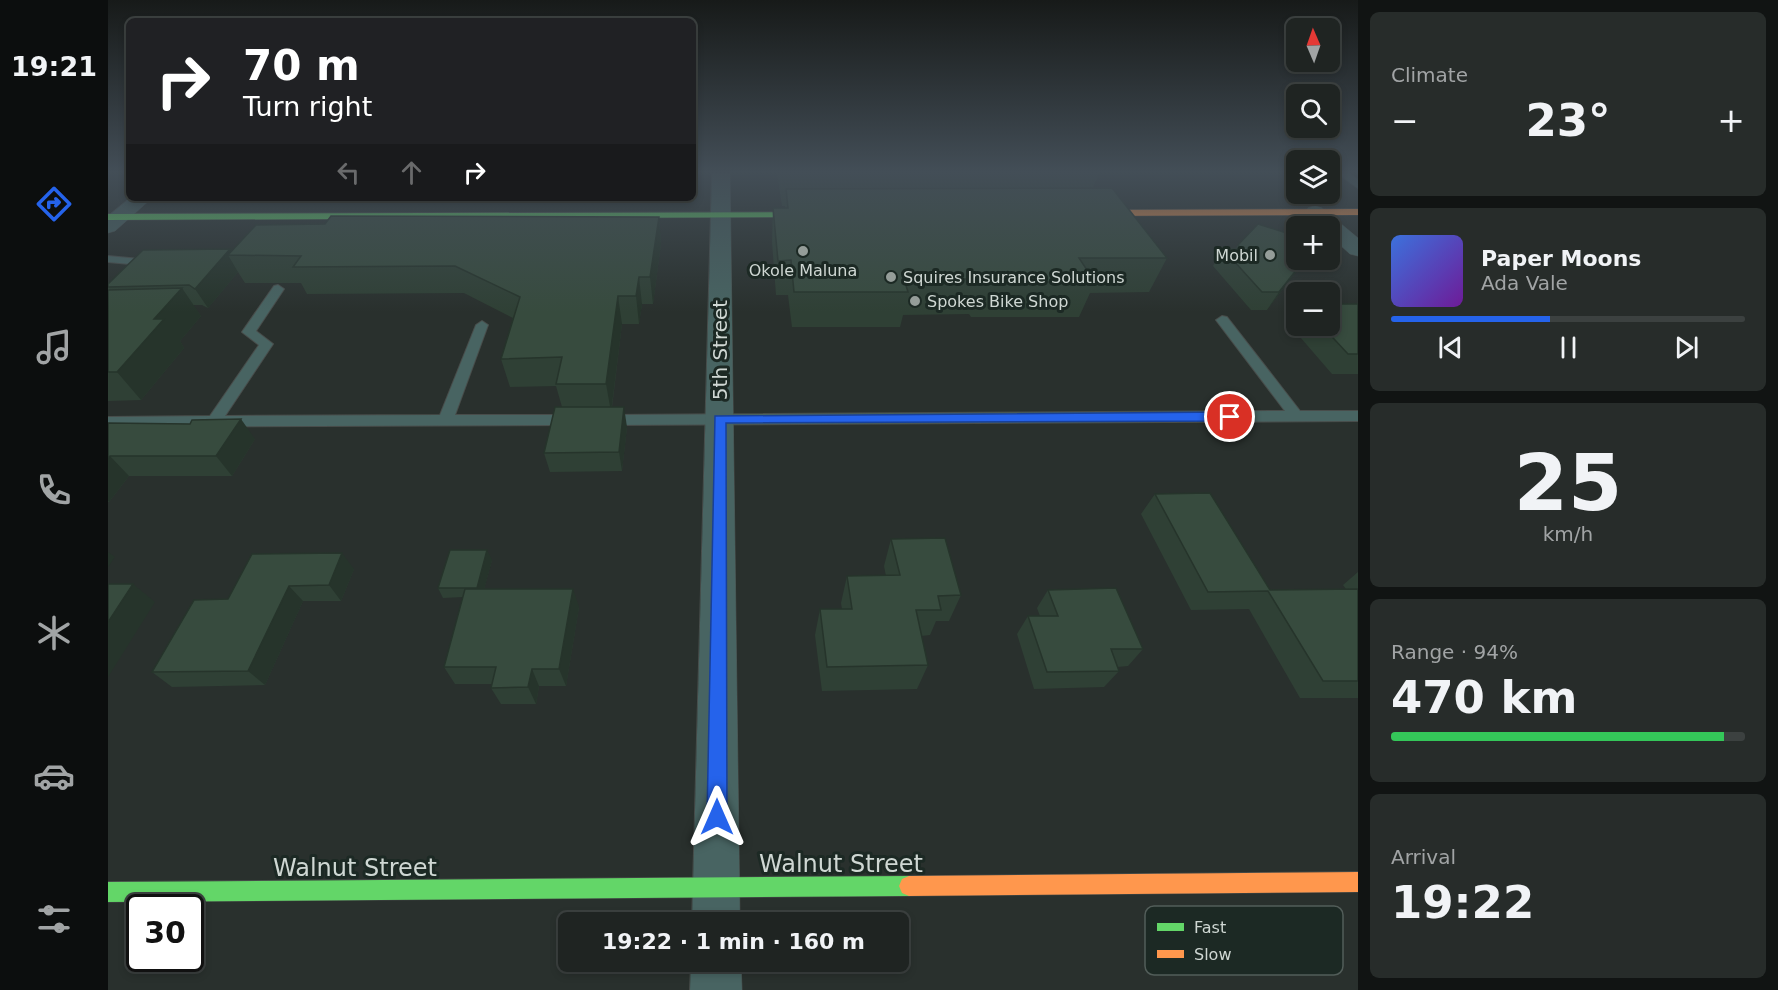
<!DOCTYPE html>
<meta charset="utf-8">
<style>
body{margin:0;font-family:"DejaVu Sans",sans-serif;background:#272c2a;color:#f1f3f6;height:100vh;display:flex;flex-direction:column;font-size:22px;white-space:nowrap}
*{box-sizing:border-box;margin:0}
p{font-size:20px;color:#a1a4a5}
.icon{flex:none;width:33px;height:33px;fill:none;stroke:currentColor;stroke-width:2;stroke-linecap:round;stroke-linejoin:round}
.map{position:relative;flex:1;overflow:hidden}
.sheet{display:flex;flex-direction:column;gap:12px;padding:12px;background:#111413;width:420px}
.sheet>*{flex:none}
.hud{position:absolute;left:18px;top:18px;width:570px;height:183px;border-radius:9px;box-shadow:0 3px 9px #0003,0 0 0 2px #3c4140;background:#202124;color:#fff;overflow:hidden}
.needle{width:39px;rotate:358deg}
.fabs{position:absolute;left:1178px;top:18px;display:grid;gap:12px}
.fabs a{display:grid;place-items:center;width:54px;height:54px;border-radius:9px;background:#1f2422;box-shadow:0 3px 9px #0003,0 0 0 2px #3c4140;font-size:30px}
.speed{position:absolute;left:18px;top:894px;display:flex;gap:12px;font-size:30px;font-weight:700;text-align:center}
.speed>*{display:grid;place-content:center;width:78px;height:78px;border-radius:50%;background:#1f2422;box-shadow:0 3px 9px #0003,0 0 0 2px #3c4140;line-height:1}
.speed .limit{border:3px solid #111;border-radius:9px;background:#fff;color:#111}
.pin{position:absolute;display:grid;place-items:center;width:51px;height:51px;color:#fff;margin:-26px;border:3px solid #fff;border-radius:50%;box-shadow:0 2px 6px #0007}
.me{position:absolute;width:66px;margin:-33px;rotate:0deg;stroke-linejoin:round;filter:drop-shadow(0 0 4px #0008)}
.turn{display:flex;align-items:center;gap:21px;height:126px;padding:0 18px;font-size:27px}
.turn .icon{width:78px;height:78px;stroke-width:2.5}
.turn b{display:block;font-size:42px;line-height:51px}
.lanes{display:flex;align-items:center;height:57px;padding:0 18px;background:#0003;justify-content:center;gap:30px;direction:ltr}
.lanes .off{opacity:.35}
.big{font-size:45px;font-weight:800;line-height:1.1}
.sheet .widget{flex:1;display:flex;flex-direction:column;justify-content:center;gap:9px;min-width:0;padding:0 21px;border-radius:9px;background:#272c2a}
.sheet .dial{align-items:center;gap:0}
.dial b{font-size:78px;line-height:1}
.song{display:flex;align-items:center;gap:18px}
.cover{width:72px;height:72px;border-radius:9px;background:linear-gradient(135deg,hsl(220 70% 55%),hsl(280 70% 35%))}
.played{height:6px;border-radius:3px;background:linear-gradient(90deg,#2563eb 45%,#3c4140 45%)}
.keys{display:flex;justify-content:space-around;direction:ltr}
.heat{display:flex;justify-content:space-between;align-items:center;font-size:33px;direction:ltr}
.charge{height:9px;border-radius:4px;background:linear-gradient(90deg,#34c759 94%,#3c4140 0)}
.trip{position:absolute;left:450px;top:912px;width:351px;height:60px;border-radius:9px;background:#1f2422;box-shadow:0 3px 9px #0003,0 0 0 2px #3c4140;font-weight:800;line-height:60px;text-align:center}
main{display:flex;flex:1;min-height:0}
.tab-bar{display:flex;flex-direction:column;width:108px;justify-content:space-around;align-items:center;background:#0c0e0e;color:#a1a4a5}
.tab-bar .icon{width:42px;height:42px}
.tab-bar .active{color:#2563eb}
.tab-bar b{font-size:27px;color:#f1f3f6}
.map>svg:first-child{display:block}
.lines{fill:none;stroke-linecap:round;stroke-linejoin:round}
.lane-casing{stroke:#484d4b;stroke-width:2}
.street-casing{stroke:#484d4b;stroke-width:1}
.fast-casing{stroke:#484d4b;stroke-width:1}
.slow-casing{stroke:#484d4b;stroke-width:1}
.lane{fill:#486462;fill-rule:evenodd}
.street{fill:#486462;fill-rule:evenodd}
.fast{fill:#63d668;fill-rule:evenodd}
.slow{fill:#ff974d;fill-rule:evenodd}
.wall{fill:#2f4035}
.shaded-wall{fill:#26342b}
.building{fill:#374b3e;stroke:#26342b;stroke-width:1.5}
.route{fill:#2563eb;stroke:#184099;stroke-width:1.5}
.poi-dot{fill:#959d99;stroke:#1c2924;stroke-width:2}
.labels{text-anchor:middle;stroke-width:6;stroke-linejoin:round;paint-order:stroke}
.far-poi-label{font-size:16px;fill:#cfd7d3;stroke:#1c2924;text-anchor:start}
.street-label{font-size:20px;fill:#cfd7d3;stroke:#1c2924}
.near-street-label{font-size:24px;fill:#cfd7d3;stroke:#1c2924}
.key{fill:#1c2924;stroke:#525d59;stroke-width:1.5}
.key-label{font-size:16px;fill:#cfd7d3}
</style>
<main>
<nav class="tab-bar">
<b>19:21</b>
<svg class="icon active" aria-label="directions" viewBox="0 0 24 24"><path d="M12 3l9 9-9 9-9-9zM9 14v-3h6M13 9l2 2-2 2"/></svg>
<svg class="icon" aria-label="music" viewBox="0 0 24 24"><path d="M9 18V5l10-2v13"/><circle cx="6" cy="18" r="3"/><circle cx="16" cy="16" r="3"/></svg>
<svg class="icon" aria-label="phone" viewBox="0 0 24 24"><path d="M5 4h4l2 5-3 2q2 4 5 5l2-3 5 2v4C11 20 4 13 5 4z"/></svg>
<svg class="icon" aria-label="climate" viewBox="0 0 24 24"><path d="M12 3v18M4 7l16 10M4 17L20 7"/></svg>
<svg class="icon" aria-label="car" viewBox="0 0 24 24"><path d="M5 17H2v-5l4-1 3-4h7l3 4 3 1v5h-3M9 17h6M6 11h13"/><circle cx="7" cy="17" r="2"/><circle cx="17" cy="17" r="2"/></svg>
<svg class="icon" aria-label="filters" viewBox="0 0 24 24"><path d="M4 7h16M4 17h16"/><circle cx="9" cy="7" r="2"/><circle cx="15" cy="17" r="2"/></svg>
</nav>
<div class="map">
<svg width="1250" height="990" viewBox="0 0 1250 990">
<rect width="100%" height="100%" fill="#29302d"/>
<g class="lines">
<g class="lane-casing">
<g id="lane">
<path d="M1229 173H1241L1250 180V188Z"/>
<path d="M0 256 32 259 34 266 4 296 0 297V286L22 264 0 262Z"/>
<path d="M170 285 176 289 148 331 165 344 117 416 332 415 368 325 374 321 380 325 347 415H466L473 420 466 425 0 427V417L102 416 151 345 134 332 166 286Z"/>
<path d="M1114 316 1119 317 1192 411H1250V421L498 425 491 420 498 415 1177 411 1108 320Z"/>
</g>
</g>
<g class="street-casing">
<g id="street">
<path d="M604 173H622L632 922H584Z"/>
<path d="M22 198H44L7 231 0 233V216Z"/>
<path d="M1207 206 1214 208 1250 238V256L1242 254 1221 235V226H1211L1197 212 1200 208Z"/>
<path d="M583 962H633L634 990H582Z"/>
</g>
</g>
<g class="fast-casing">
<g id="fast">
<path d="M712 212 713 214 709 217 0 220V214Z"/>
<path d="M801 876 808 879 811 886 808 893 801 896 0 902V882Z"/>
</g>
</g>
<g class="slow-casing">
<g id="slow">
<path d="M1250 209V215L980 216 976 213 980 210Z"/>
<path d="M1250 872V892L801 896 794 893 791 886 794 879 801 876Z"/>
</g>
</g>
<use href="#lane" class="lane"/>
<use href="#street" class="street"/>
<use href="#fast" class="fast"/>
<use href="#slow" class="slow"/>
</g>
<g class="wall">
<path d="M669 173H991L985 188 1059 258 1041 292 982 293 971 317H863L861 314 795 315 792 327H684L680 295H668L664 242 665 208H677V206H674Z"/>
<path d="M551 217 553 244 545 304H534L531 324H514L504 407 519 427 514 471 442 472 436 453 454 407 448 386 402 387 393 359 405 318 356 293 199 294 193 283H137L130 272 100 308 94 305H85L93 316 72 341 76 348 33 400 0 401V284L124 252 217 224Z"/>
<path d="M1130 245 1188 260H1197L1159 310H1143L1105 266 1115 249H1128Z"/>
<path d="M1250 304V374H1224L1180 323 1188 312V326H1221Z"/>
<path d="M0 423 147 439 124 476H21L1 502H0Z"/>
<path d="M1047 494 1162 590 1238 589 1235 585 1250 572V698H1192L1141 609 1083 610 1033 514Z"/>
<path d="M783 539 853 595 841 621H828L822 635 813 636 820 665 809 689 714 691 707 635 712 609H734L733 603 739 576H778L776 566Z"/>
<path d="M384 560 376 589 471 607 458 686H431L428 704H393L383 688 384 684H347L336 667 355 597 335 598 330 588Z"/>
<path d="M246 569 233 601H195L157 685 64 687 44 672 120 599Z"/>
<path d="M940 590 1035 649 1020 666 1009 667 1011 671 996 687 926 689 909 634 920 616H932L929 608Z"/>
</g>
<g class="shaded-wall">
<path d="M551 217 553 244 545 304 542 277Z"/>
<path d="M122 249 126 255H120L130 272 100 308 87 289Z"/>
<path d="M1196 260H1197L1159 310 1171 292Z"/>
<path d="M531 277 534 304 531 324 528 296Z"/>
<path d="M74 288 93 316 72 341 76 348 33 400 9 372 46 319Z"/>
<path d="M510 296 514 324 503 412 498 384Z"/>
<path d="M516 407 519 427 514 471 511 452Z"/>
<path d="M133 419 147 439 124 476 108 456Z"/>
<path d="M2 456 21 476 1 502 0 501V459Z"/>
<path d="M379 550 384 560 374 597 369 588Z"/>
<path d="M0 552 7 557 0 567Z"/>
<path d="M234 553 246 569 233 601 221 585Z"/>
<path d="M25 584 47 602 0 677V622Z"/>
<path d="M181 586 195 601 157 685 140 671Z"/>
<path d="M465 589 471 607 458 686 451 669Z"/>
<path d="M424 669 431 686 428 704 420 687Z"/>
</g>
<g class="building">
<path d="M1004 188 1059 258H971L987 282H873L872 279H796L800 292H686L683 260 670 261 665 208H680L678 189Z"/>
<path d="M223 216 551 217 542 277H531L528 296H510L498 384H448L454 357 393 359 412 297 347 266 185 267 193 256 120 255 148 225 217 224Z"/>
<path d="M1150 224 1188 236V260H1196L1171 292H1154L1115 249H1133L1130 245Z"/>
<path d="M122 249 87 289 81 285 0 287V284L35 250Z"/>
<path d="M74 288 46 319H56L9 372H0V290Z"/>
<path d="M1221 304H1250V354H1240L1214 326H1221Z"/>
<path d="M447 407H516L511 452 436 453Z"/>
<path d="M133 419 108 456H2L0 459V423L82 424 84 420Z"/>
<path d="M1102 493 1162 590 1250 589V681H1215L1160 591 1100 592 1047 494Z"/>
<path d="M837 538 853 595 830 596 833 610H808L820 665 719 667 712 609H744L739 576 792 575 783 539Z"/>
<path d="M342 550H379L369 588H330Z"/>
<path d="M234 553 221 585 181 586 140 671 44 672 86 600 120 599 144 554Z"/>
<path d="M0 584H25L0 622Z"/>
<path d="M1008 588 1035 649H1003L1011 671 939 672 920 616H950L940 590Z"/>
<path d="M357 589H465L451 669H424L420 687 383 688 388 667H336Z"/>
</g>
<linearGradient id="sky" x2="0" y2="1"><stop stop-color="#171a19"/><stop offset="0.55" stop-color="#434e57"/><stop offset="1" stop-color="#434e57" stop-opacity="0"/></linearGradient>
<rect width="1250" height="312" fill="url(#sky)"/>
<path class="route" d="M1122 412 1129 417 1122 421 618 423 619 817 616 824 609 827 602 824 599 817 607 416Z"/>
<g class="poi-dot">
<circle cx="695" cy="251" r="6"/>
<circle cx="1162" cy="255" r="6"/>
<circle cx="783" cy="277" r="6"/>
<circle cx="807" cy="301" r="6"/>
</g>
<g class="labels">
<g class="far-poi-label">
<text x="1150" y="261" text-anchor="end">Mobil</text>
<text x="695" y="276" text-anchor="middle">Okole Maluna</text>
<text x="795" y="283">Squires Insurance Solutions</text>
<text x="819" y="307">Spokes Bike Shop</text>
</g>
<g class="street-label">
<text transform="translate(612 350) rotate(-90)" y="7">5th Street</text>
</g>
<g class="near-street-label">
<text x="733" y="872">Walnut Street</text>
<text x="247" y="876">Walnut Street</text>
</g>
</g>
<rect x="1037" y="906" width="198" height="69" rx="9" class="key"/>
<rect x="1049" y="923" width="27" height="8" fill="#63d668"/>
<rect x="1049" y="950" width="27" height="8" fill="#ff974d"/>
<g class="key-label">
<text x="1086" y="933">Fast</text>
<text x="1086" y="960">Slow</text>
</g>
</svg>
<div class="fabs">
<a><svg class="needle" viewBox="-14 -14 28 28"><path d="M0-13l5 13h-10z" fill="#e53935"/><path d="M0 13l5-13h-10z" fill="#a1a4a5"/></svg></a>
<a><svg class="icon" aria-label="search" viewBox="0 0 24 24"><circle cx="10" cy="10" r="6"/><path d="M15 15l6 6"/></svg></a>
<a><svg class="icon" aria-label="layers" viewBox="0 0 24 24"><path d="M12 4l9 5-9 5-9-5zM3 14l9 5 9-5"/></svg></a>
<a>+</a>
<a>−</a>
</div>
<div class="speed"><div class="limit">30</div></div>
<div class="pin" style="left:1122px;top:417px;background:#d93025"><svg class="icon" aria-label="arrive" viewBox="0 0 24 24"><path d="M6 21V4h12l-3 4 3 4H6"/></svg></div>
<svg class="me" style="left:609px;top:817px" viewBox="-20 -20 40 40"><path d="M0-17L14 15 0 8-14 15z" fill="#2563eb" stroke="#fff" stroke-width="4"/></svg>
<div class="trip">19:22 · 1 min · 160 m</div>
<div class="hud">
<div class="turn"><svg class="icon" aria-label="right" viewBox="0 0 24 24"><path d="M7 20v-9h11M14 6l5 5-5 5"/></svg><div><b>70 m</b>Turn right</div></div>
<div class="lanes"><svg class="icon off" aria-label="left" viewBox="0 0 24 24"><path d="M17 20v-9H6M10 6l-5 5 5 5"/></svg><svg class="icon off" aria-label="ahead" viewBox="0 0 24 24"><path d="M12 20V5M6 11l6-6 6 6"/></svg><svg class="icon" aria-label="right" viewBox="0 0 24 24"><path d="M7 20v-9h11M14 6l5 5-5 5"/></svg></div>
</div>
</div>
<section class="sheet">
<div class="widget"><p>Climate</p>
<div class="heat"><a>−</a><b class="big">23°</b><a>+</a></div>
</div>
<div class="widget">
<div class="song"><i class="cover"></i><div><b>Paper Moons</b><p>Ada Vale</p></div></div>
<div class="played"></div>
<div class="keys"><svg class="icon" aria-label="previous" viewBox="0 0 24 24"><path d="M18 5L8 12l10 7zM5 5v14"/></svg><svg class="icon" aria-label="pause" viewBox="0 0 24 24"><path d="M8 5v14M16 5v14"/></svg><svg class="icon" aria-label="next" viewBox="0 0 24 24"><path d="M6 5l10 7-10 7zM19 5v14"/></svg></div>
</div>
<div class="widget dial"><b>25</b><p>km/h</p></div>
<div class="widget"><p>Range · 94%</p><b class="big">470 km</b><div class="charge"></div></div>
<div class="widget"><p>Arrival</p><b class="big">19:22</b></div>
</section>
</main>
